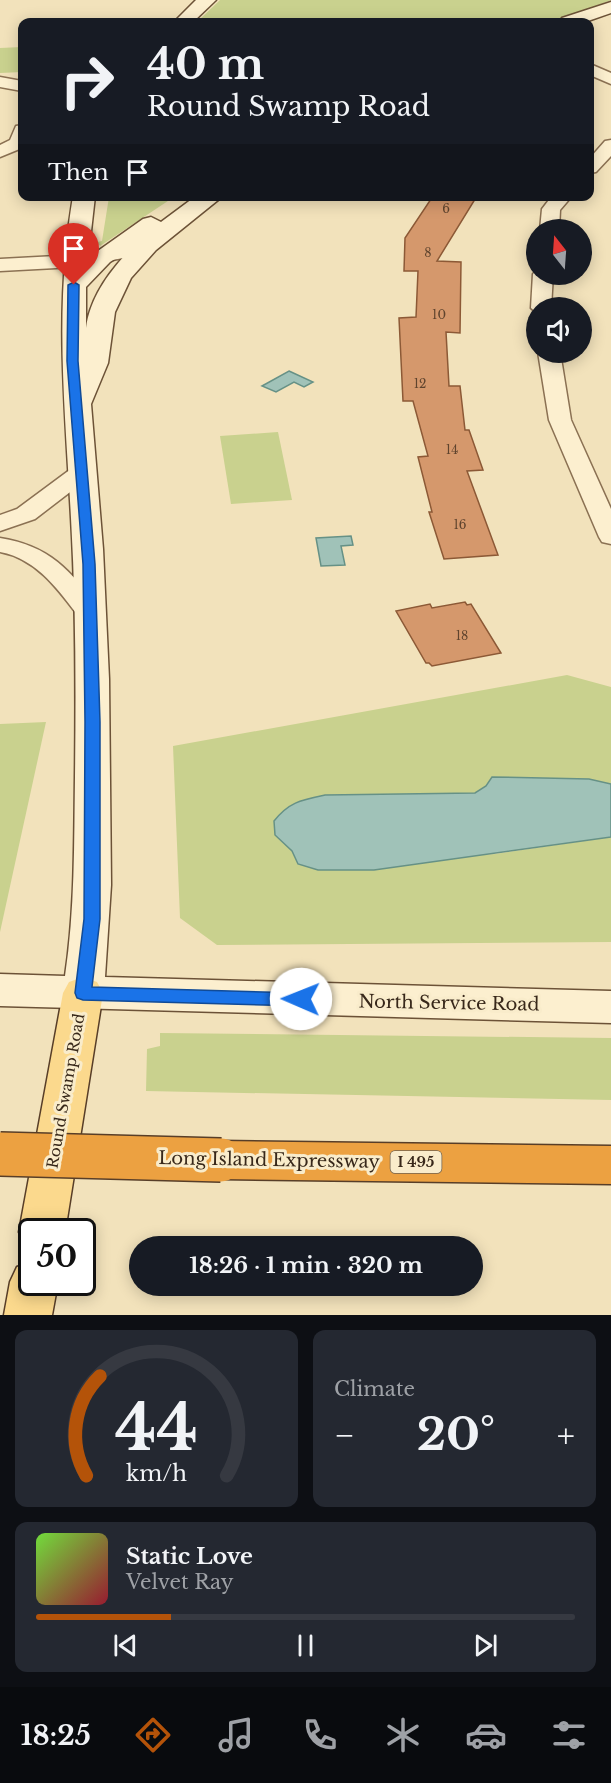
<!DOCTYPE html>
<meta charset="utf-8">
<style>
body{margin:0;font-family:"Libre Baskerville",serif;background:#242831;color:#f1f3f6;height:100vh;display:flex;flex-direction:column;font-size:22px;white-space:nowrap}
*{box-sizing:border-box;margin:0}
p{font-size:20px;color:#9ea1a6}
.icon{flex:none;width:33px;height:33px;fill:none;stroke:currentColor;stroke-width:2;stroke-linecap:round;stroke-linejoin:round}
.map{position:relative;height:1315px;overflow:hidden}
.sheet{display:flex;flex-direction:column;gap:15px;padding:15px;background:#0d0f14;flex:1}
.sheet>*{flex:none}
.hud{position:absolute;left:18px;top:18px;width:576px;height:183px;border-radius:12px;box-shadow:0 3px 15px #0003;background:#171b24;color:#f1f3f6;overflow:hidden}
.needle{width:39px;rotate:343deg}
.buttons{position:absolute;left:526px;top:219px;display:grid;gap:12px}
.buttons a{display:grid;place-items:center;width:66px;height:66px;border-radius:50%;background:#171b24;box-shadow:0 3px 15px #0003;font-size:30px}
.speed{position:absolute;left:18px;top:1218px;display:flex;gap:12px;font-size:30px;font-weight:700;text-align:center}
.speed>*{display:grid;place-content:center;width:78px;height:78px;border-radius:50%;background:#171b24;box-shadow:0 3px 15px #0003;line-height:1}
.speed .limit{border:3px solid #111;border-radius:9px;background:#fff;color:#111}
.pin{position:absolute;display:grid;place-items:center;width:51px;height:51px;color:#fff;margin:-62px -26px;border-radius:50% 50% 50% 0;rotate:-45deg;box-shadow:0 0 6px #0007}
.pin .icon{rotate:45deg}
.me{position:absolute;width:66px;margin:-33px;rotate:271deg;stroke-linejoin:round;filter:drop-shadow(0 0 4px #0008)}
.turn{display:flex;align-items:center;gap:21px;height:126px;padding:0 30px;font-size:27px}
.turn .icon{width:78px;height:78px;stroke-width:2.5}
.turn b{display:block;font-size:42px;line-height:51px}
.then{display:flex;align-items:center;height:57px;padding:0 30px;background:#0003;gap:12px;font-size:22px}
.big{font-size:45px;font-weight:700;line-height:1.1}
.sheet .widget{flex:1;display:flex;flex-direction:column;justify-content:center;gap:9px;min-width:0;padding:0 21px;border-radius:12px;background:#242831}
.sheet .dial{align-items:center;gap:0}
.dial svg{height:156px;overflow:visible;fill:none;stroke:#363941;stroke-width:7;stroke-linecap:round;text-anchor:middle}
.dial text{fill:#f1f3f6;stroke:none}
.song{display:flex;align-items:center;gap:18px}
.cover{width:72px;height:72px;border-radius:9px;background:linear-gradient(135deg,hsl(100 70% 55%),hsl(350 70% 35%))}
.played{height:6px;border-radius:3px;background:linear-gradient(90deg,#b45309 25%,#363941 25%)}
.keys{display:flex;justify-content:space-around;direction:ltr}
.heat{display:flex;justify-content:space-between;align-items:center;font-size:33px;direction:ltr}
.sheet .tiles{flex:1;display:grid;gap:15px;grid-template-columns:1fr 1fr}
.widget:last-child{grid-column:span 2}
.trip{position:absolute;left:129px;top:1236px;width:354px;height:60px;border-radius:30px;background:#171b24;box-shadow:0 3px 15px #0003;font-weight:700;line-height:60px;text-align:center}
.tab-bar{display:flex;height:96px;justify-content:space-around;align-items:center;background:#090b0e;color:#9ea1a6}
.tab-bar .icon{width:42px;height:42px}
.tab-bar .current{color:#b45309}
.tab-bar b{font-size:27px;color:#f1f3f6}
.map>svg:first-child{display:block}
.green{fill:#c9d18e}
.water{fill:#a0c2b8;stroke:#669186;stroke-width:1.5}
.building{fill:#d5986c;stroke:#8c5936;stroke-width:1.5}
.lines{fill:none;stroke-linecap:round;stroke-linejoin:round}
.street-casing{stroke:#8b7153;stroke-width:3}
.secondary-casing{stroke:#6c5237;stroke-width:3}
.primary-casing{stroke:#583e28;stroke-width:3}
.highway-casing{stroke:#583e28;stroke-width:3}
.street{fill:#fcefcf;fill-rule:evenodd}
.secondary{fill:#fcefcf;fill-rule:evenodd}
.primary{fill:#fbd98d;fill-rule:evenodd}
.highway{fill:#eca141;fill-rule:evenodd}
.highway-bridge-casing{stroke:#583e28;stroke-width:46;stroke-linecap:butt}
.highway-bridge{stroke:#eca141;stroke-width:43}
.route{fill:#1a73e8;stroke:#114b97;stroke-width:1.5}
.labels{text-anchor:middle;stroke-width:6;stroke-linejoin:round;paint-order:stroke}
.number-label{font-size:12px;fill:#5f442e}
.shield{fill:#f9eccb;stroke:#72634f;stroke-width:1.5}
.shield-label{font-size:14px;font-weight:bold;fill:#38281a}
.street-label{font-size:15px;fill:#38281a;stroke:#f9eccb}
.near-street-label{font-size:18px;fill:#38281a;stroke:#f9eccb}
</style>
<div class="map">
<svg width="611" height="1315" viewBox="0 0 611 1315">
<rect width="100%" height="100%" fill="#f2e2bb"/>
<g class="green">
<path d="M220 0H611L556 22H197Z"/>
<path d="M22 47V72L0 73V48Z"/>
<path d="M109 197V196L174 197 100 246 97 242 102 241Z"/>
<path d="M278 432 292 500 231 504 220 436Z"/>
<path d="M567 675 611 687V784L589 779 492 777 486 786 475 793 325 795 275 835 292 851 298 864 495 854 611 837V942L217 945 180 918 173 746Z"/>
<path d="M46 722 0 932V724Z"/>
<path d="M160 1033 611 1038V1100L146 1091 147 1049 160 1046Z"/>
</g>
<g class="water">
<path d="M289 371 313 382 304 387 294 382 276 392 262 386Z"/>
<path d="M351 536 353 545 341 546 345 565 321 566 316 538Z"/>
<path d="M492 777 589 779 611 784V837L374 870H318L298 864 292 851 275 835 274 821C289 802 301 800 325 795L475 793 486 786Z"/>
</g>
<g class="building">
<path d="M433 196H477L437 261 461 262 460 333 446 332 449 386H460L465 430H469L483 470 467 471 498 555 444 559 429 512H432L418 457 428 456 413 401H403L399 318 416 317 418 271H404L405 238Z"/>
<path d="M465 602 467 605 471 604 501 653 432 666 429 663H426L396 611 430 604 432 608Z"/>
</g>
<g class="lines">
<g class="street-casing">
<g id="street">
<path d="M590 64 611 73V84L590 75Z"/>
<path d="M0 77 22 81V91L0 87Z"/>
<path d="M22 125V148L0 157V145L10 140 16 126Z"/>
<path d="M611 140V156L596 172 590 173V158L605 141Z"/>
<path d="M552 196H572L560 210 559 230H540L542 209Z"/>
<path d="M143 243 150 245 153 249 150 253 75 267 0 271V259L75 255Z"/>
<path d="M537 270V274H553L551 308H537V313L531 308 533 274Z"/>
<path d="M538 352H560L571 420 611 509V544L602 542 599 537 549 420Z"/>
<path d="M83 464 91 466 95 471 91 476 35 519 0 531V515L17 509 75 466Z"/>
<path d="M0 538C51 546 70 571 100 609L104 615 100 621 91 623 82 621C60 592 38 559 0 552Z"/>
</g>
</g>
<g class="secondary-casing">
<g id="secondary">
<path d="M196 0H216L193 22H174Z"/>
<path d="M611 2V13L585 22H560L562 18Z"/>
<path d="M73 196H95L88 258 143 219 151 217 161 222 196 196H223L156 250 131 278 115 312 108 363 91 404 103 549 109 679 111 885 105 977 611 991V1023L0 1006V974L65 976C75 910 74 843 75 777 76 690 76 604 71 518 65 406 54 309 73 196ZM132 248C111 269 90 297 86 328V287L110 262Z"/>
</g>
</g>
<g class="primary-casing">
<g id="primary">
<path d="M83 977 97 982 103 993 65 1232H32V1248L26 1246 19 1232 63 993 69 982Z"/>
<path d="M32 1262V1282H58L52 1315H4L10 1282 17 1267Z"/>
</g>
</g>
<g class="highway-casing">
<path id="highway" d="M221 1141 611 1146V1184L221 1179 205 1173 199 1160 205 1147Z"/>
</g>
<use href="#street" class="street"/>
<use href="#secondary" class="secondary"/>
<use href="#primary" class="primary"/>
<use href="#highway" class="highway"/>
<g class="highway-bridge-casing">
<path id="highway-bridge" d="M0 1154 221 1160"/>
</g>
<use href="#highway-bridge" class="highway-bridge"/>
</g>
<path class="route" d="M74 282 79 285 78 361 95 564 100 722V919L92 987 301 993 307 995 309 999 307 1004 301 1006 83 1000 77 998 75 993 84 919 85 722 83 564 67 361 68 285Z"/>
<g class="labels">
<g class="number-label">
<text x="446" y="213">6</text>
<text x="428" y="257">8</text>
<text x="439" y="319">10</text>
<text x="420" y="388">12</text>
<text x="452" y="454">14</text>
<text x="460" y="529">16</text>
<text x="462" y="640">18</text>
</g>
<rect class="shield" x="390.5" y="1151" width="51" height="22" rx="4.5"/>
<g class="shield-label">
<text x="416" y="1167">I 495</text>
</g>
<g class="street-label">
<text transform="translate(66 1091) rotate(-80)" y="5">Round Swamp Road</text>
</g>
<g class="near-street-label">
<text transform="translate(449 1003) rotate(1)" y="6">North Service Road</text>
<text transform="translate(269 1160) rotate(1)" y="6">Long Island Expressway</text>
</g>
</g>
</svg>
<div class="buttons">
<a><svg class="needle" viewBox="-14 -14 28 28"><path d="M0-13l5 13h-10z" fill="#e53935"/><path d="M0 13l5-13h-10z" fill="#9ea1a6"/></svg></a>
<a><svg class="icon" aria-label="sound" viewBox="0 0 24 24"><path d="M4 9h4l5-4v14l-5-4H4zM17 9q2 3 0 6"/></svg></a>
</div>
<div class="speed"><div class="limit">50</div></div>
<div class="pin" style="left:74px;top:285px;background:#d93025"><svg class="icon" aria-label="arrive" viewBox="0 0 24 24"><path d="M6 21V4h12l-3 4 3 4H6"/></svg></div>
<svg class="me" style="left:301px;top:999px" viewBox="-20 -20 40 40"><circle r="19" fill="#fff"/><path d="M0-13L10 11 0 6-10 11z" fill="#1a73e8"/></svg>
<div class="trip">18:26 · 1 min · 320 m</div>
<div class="hud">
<div class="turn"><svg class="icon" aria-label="right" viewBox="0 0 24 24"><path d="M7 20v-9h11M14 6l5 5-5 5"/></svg><div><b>40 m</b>Round Swamp Road</div></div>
<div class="then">Then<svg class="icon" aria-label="arrive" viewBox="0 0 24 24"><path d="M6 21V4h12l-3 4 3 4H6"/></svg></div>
</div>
</div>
<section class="sheet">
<div class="tiles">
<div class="widget dial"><svg viewBox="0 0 100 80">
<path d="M14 69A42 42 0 1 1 86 69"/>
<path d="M14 69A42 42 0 0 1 21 18" stroke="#b45309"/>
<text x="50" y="56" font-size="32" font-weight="700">44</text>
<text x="50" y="72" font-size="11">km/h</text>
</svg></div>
<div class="widget"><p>Climate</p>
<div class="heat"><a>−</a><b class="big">20°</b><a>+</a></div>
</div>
<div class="widget">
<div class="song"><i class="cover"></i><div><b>Static Love</b><p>Velvet Ray</p></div></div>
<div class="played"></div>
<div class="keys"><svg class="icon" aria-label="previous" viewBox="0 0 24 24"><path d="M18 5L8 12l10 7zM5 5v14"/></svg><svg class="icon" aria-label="pause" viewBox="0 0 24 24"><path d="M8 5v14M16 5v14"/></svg><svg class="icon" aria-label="next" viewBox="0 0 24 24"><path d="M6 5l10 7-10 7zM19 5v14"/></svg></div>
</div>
</div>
</section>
<nav class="tab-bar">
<b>18:25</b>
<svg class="icon current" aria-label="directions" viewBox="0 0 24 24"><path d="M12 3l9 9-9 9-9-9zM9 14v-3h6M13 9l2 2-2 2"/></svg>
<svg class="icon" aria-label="music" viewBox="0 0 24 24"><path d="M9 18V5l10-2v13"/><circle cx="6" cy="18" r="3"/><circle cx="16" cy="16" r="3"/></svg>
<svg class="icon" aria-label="phone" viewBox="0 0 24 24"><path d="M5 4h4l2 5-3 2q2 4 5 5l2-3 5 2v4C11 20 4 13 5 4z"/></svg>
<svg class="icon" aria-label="climate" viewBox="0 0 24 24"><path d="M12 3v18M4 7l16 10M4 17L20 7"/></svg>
<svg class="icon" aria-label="car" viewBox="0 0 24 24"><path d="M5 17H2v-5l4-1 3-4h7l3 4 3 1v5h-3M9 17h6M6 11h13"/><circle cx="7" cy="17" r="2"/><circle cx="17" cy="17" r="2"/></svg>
<svg class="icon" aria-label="filters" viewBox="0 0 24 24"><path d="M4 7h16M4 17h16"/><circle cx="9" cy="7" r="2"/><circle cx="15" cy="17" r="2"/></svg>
</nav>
